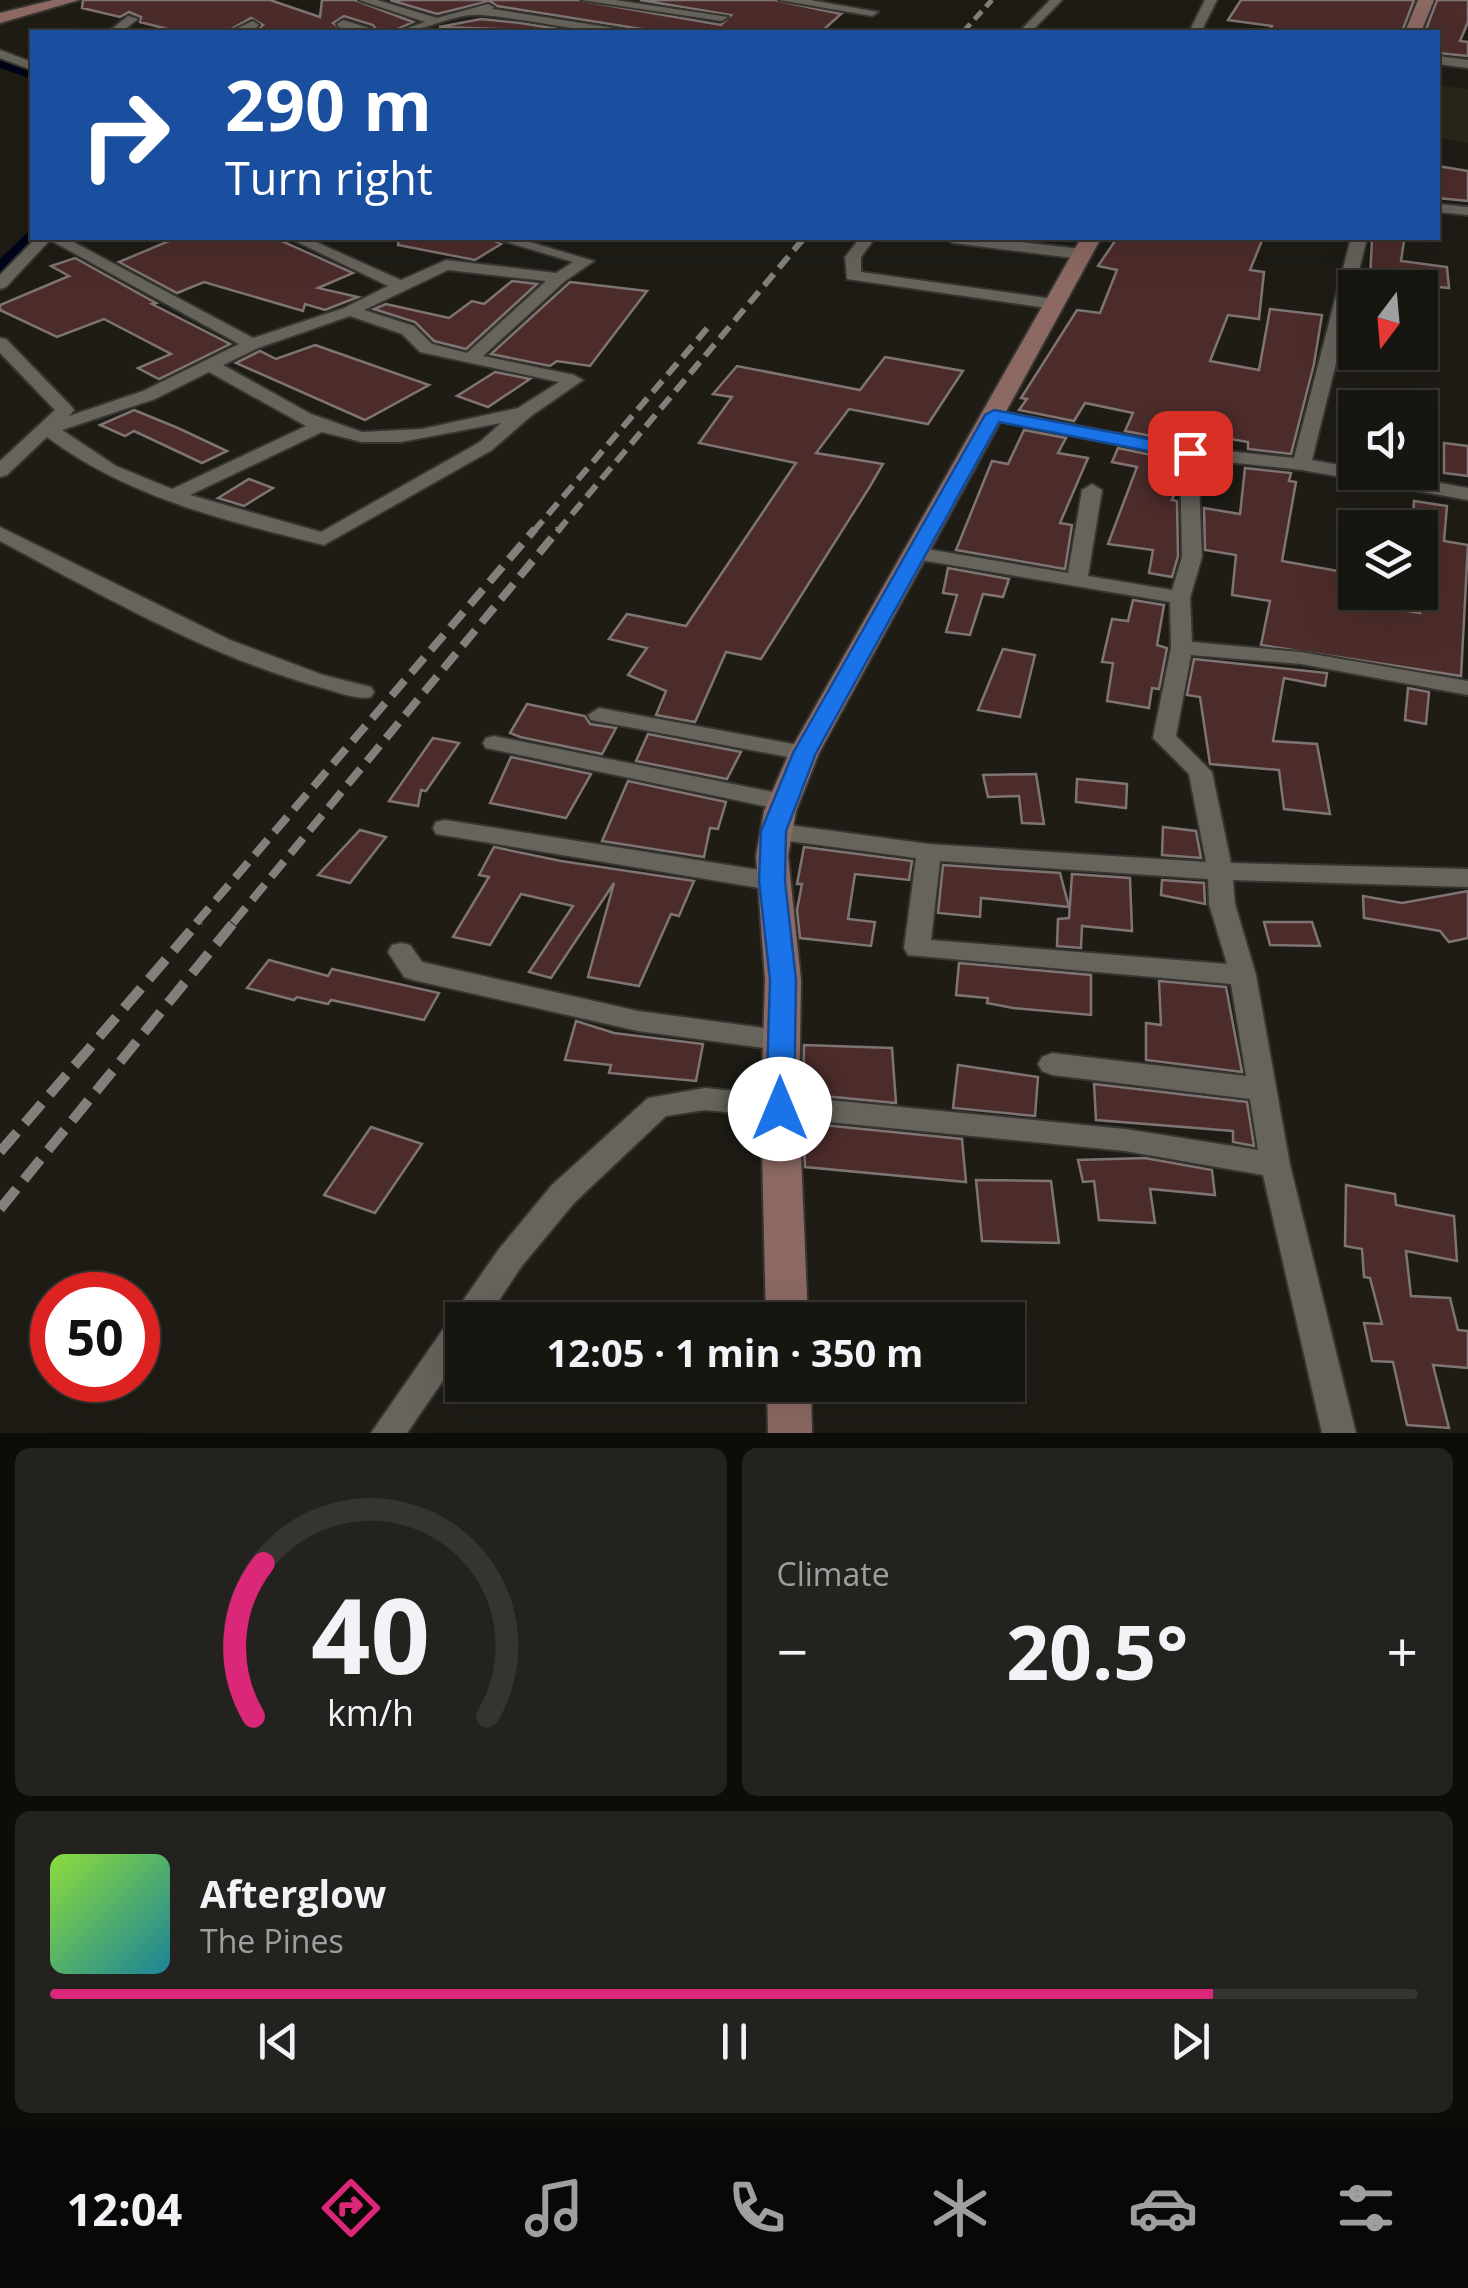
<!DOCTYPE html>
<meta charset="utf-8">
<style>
body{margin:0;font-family:"Open Sans",sans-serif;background:#23221e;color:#f1f3f6;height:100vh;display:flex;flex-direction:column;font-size:38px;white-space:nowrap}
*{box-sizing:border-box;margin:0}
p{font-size:32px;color:#9e9f9f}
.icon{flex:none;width:55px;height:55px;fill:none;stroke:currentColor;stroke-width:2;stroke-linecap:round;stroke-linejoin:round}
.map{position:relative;height:1433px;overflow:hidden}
.panel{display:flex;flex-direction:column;gap:15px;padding:15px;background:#0c0c09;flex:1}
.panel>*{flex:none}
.guide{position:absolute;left:30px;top:30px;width:1410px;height:210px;border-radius:0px;box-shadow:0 10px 40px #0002,0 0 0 2px #353430;background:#1a4fa0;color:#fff;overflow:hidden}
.needle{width:65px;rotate:196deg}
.controls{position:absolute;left:1338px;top:270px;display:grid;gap:20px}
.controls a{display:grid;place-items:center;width:100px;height:100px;border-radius:0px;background:#161510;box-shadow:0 10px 40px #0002,0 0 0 2px #353430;font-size:50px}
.speed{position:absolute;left:30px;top:1272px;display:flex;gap:20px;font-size:50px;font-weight:700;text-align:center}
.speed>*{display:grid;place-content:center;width:130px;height:130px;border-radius:50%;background:#161510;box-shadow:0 10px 40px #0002,0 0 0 2px #353430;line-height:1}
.speed .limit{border:15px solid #d22;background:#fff;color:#111}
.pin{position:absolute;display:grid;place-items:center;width:85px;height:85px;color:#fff;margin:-42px;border-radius:20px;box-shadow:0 5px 15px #0006}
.me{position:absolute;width:110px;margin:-55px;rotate:0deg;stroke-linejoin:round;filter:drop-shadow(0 0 8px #0008)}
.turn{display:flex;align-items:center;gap:35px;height:210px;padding:0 30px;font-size:45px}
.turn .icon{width:130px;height:130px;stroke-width:2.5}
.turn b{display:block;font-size:70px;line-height:85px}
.big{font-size:75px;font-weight:700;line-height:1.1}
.panel .card{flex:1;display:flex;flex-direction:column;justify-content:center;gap:15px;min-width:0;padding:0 35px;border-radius:15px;background:#23221e}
.panel .dial{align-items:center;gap:0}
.dial svg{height:260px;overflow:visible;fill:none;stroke:#353430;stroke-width:7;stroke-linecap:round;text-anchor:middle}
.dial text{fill:#f1f3f6;stroke:none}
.song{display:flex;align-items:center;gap:30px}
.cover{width:120px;height:120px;border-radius:15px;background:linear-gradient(135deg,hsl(90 70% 55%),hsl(190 70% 35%))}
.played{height:10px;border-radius:5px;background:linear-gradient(90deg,#db2777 85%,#353430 85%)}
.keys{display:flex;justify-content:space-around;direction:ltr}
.heat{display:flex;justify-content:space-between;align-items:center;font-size:55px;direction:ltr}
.panel .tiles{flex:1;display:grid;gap:15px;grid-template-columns:1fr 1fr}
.card:last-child{grid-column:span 2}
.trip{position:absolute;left:445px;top:1302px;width:580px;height:100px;border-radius:0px;background:#161510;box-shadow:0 10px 40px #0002,0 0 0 2px #353430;font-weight:700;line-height:100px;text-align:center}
.menu{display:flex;height:160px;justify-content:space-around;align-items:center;background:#090806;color:#9e9f9f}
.menu .icon{width:70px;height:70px}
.menu .on{color:#db2777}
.menu b{font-size:45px;color:#f1f3f6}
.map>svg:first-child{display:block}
.built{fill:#2a261a}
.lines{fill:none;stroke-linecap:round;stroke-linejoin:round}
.canal{fill:#000418;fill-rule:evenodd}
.building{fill:#4c2c2b;stroke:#7f7474;stroke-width:2.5}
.street-casing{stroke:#373532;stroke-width:4}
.secondary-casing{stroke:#373532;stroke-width:4}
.street{fill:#67645c;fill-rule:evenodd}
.secondary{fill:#8c6963;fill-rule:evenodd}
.rail-far3{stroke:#82807a;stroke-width:5;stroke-dasharray:11 6;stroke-linecap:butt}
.rail-far2{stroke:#82807a;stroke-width:6;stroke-dasharray:15 8;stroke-linecap:butt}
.rail-far1{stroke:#82807a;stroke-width:8;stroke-dasharray:20 10;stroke-linecap:butt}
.rail{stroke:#82807a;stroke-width:10;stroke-dasharray:26 12;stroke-linecap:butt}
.route{fill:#1a73e8;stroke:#114b97;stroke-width:2.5}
</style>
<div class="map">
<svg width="1468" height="1433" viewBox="0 0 1468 1433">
<rect width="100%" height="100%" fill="#1e1c15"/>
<path class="built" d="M1442 86 1468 89V143L1438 138V96Z"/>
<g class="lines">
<g class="canal">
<path d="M0 58 32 69V79L0 68Z"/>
<path d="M32 228V238H39L7 275 0 277V259Z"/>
</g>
</g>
<g class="building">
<path d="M83 0H270L320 17 322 0H355L413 22 392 32H378L373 25 344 16 333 23 345 32H255L263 25 251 18 226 32H179L140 22 141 17 129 12 120 17 82 8Z"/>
<path d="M390 0H577L721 25 731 15 640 0H775L841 14 821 32H660L497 6 490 1 437 14Z"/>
<path d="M1241 0H1414L1402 32H1269L1272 26 1228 20Z"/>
<path d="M1437 0H1468V22L1460 41 1468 42V56L1438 53V32H1425Z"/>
<path d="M481 19 520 23 578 32 439 27Z"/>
<path d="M1438 166 1468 171V201L1438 198Z"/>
<path d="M176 238H275L353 273 318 288 358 297 325 310 305 304 303 311 204 282 177 293 119 262Z"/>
<path d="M399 238H489L501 244 475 260 398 245Z"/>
<path d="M1117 238H1263L1250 270 1264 272 1259 319 1228 315 1210 361 1259 370 1270 309 1322 315 1314 364 1291 454 1248 449V442L1191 432 1188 443 1125 431 1133 413 1085 403 1074 421 1019 410 1027 399 1021 398 1077 310 1100 313 1117 270 1098 266Z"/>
<path d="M1372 238 1404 241 1401 261 1447 267 1449 288 1370 280Z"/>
<path d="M75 258 156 303 152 304 230 344 159 379 138 368 171 354 104 319 57 337 0 310V305L69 276 51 266Z"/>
<path d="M512 281 537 284 466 349 434 341 415 322 374 309 386 304 449 318 472 301 484 304Z"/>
<path d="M570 282 647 291 590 366 557 361 550 366 491 354Z"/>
<path d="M315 345 429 385 365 420 236 363 260 351 276 359Z"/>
<path d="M885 357 963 371 928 424 849 409 816 453 883 464 869 488 761 659 726 652 695 722 656 715 666 691 628 675 647 648 609 639 627 614 686 626 796 463 699 443 732 397 713 394 737 366 860 390Z"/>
<path d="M495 372 530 379 488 407 457 396Z"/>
<path d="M134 410 178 428 227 451 202 463 134 431 125 436 100 425Z"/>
<path d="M1024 430 1066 438 1058 453 1088 458 1060 523 1072 525 1065 569 956 550 992 461 1008 464Z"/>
<path d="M1444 443 1468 446V476L1444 473Z"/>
<path d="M1118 448 1176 460 1177 488 1172 500 1177 501 1178 556 1172 577 1149 573 1153 550 1108 544 1137 467 1112 462Z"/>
<path d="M1245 468 1291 473 1289 481 1296 482 1282 561 1355 574V592H1370L1368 604 1420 613V528H1412L1414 501 1447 506 1444 541 1468 545 1461 676 1261 645 1270 601 1232 595 1236 555 1205 550 1204 508 1240 514Z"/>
<path d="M249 479 273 488 244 506 218 498Z"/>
<path d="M948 568 1009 579 1003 597 983 594 970 635 946 632 957 595 943 593Z"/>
<path d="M1133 600 1164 605 1157 645 1167 648 1159 689 1152 688 1149 708 1107 701 1113 663 1102 662 1112 619 1128 621Z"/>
<path d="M1003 649 1035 655 1020 717 978 710Z"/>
<path d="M1194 659 1327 673 1325 686 1284 678 1273 741 1317 744 1330 814 1284 809 1279 770 1210 764 1200 697 1187 695Z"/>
<path d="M1408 688 1429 692 1426 724 1405 720Z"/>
<path d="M527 704 585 716 590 724 616 728 602 754 520 737 510 733Z"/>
<path d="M648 734 741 752 727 779 636 761Z"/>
<path d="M433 738 459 743 426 791 421 790 418 806 389 801Z"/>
<path d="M511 757 591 774 566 818 490 803Z"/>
<path d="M1036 774 1044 824 1022 823 1019 796 988 797 983 775Z"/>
<path d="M1077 779 1127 784 1126 808 1076 802Z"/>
<path d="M628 781 726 802 718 829 710 828 704 857 602 841Z"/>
<path d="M1163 827 1196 831 1201 858 1162 855Z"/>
<path d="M360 830 386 837 350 883 318 875Z"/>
<path d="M494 847 561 861 694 881 679 916 671 914 639 986 588 977 614 883 551 978 529 972 573 906 521 894 490 945 453 937 489 877 479 875Z"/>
<path d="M804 847 912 861 909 880 855 874 848 919 875 922 871 946 800 938 797 910 802 884H797Z"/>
<path d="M943 865 1060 873 1069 907 981 898 980 917 938 913Z"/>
<path d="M1072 874 1130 878 1132 931 1082 926 1081 948 1057 946 1058 919 1069 918Z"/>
<path d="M1162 880 1204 883 1205 904 1161 895Z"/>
<path d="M1468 891V938L1449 942 1440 931 1364 918 1363 896 1402 903Z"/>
<path d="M1264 922H1312L1320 946 1270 945Z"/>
<path d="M269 960 328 976 332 969 439 993 424 1020 331 1000 328 1004 297 997 294 1000 247 988Z"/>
<path d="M959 963 1091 975V1015L1013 1008 987 1003 988 998 956 995Z"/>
<path d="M1159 981 1226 987 1242 1072 1146 1060V1023L1161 1025Z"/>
<path d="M576 1021 614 1033 703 1044 696 1081 609 1073 611 1065 565 1060Z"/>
<path d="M804 1045 892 1048 896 1103 803 1094Z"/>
<path d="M958 1065 1038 1077 1035 1116 953 1108Z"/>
<path d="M1094 1084 1247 1102 1254 1146 1233 1142V1131L1096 1120Z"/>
<path d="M803 1123 962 1139 966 1182 805 1167Z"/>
<path d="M371 1127 422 1144 375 1213 324 1195Z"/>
<path d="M1145 1158 1212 1170 1215 1195 1150 1189 1155 1223 1099 1220 1094 1181 1083 1182 1078 1160Z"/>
<path d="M976 1180 1051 1181 1059 1243 982 1241Z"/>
<path d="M1346 1185 1395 1194 1396 1205 1454 1216 1457 1261 1406 1251 1411 1296 1450 1298 1458 1330 1468 1331V1368L1433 1365 1449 1428 1407 1425 1393 1362 1372 1361 1364 1323 1382 1324 1370 1278 1364 1277 1362 1249 1345 1246Z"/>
</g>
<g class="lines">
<g class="street-casing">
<g id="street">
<path d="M359 0H377L437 18 488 4 494 7 492 9 639 32C587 35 534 19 481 15 453 13 425 32 396 32L425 22Z"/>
<path d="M581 0H615L728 17 722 21Z"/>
<path d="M779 0H810L878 12 872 16Z"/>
<path d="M1050 0H1062L1031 32H1019Z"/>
<path d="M1205 0H1217L1201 32H1189Z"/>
<path d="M128 16 138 19 121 32H108Z"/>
<path d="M343 20 372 29 374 32H357L339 27 337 24Z"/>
<path d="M253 21 259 25C251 33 239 33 229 32Z"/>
<path d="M0 50 32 62V70L0 58Z"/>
<path d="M1438 56 1468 60V68L1438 64Z"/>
<path d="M1438 204 1468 207V215L1438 212Z"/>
<path d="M36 238H66L253 338 344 308 388 286 289 238H307L401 280 446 260 556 273 573 262 493 238H516L594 261 565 281 483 356 574 375 583 380 531 416 492 450 324 545C226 521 129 498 47 437L7 475 0 477V461L55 410 0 353V338L6 339 71 406 74 410 69 416 143 391 239 344 50 240 6 287 0 289V275ZM448 270 546 281 467 353 432 344 414 326 364 310ZM350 316 402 334 420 352 559 382 518 408 422 429 362 432 311 414 223 365 258 348ZM209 372 306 426 172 489 116 466 62 430 155 399ZM501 423 480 442 321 532 190 495 322 432 362 442H401Z"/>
<path d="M860 238H875L861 257V272L1054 299 1062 304 1054 309 847 279 845 257Z"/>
<path d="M945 238H986L1081 249 1089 254 1081 259 953 243Z"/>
<path d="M1351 238H1367L1312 460 1355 468V472H1380L1468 488V500L1302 470 1198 459 1202 557 1190 598 1192 642 1301 652 1468 681V695L1301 664 1191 655 1176 736 1212 772 1231 863 1468 869V887L1233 880 1235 904 1256 975 1290 1165 1356 1433H1322L1263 1175 1125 1151 705 1110 666 1116 574 1203 521 1267 486 1320H462V1353L407 1433H371L499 1249 552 1185 648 1098 705 1088 1125 1129 1258 1150 1250 1099 1052 1075 1042 1071 1038 1064 1042 1057 1052 1053 1246 1076 1231 984 908 955 904 948 916 858 774 839 762 831 774 823 929 844 1206 862 1189 774 1153 738 1171 648 1170 602 915 559 905 553 915 547 1068 573 1082 490 1092 484 1102 490 1088 576 1172 590 1182 557 1180 457 994 420 985 415 994 410 1189 447 1294 458ZM940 861 1208 879 1209 904 1227 964 931 940Z"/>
<path d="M0 527 230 640 323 675 371 687 374 692 371 697C357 700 340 693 326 689 211 658 105 597 0 541Z"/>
<path d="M599 708 804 746 816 753 804 760 591 720 588 715Z"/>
<path d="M494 736 783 794 795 802 783 810 486 748 483 743 486 738Z"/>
<path d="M445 820 772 872 781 875 785 881 781 887 772 890 436 834 433 828 436 822Z"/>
<path d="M401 943 410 945 422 962 638 1011 779 1030 789 1033 793 1040 789 1047 779 1050 638 1031 413 980 404 977 388 952 392 945Z"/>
</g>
</g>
<g class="secondary-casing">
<g id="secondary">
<path d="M53 0H79L0 23V13Z"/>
<path d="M1418 0H1434L1421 32H1405Z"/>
<path d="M1081 238H1101L819 753 796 811 788 856 801 980 799 1109 808 1320H766L761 1109 765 980 756 856 764 811 789 753Z"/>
<path d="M767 1385H811L812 1433H768Z"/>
</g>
</g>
<use href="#street" class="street"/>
<use href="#secondary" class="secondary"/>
<path class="rail-far3" d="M963 32 992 0"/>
<g class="rail-far2">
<path d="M533 532 710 325"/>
<path d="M557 532 804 238"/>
</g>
<g class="rail-far1">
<path d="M196 923 535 529"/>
<path d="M233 923 559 529"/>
</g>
<g class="rail">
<path d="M0 1152 199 921"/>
<path d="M0 1209 235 921"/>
</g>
</g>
<path class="route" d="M994 410 1190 447 1199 453 1190 459 999 422 816 753 786 831 785 881 796 980 794 1109 790 1117H770L766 1109 770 980 759 881 761 831 793 753 985 415Z"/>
</svg>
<div class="controls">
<a><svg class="needle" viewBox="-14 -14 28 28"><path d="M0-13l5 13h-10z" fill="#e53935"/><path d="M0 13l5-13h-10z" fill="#9e9f9f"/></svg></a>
<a><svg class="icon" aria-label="sound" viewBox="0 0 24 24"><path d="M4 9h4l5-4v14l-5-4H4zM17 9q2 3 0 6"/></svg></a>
<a><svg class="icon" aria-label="layers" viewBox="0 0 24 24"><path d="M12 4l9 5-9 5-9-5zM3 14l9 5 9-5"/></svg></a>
</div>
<div class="speed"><div class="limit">50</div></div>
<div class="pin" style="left:1190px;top:453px;background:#d93025"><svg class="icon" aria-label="arrive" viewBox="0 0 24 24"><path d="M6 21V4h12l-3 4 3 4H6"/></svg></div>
<svg class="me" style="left:780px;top:1109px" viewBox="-20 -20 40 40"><circle r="19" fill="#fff"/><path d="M0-13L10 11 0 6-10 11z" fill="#1a73e8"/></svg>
<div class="trip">12:05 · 1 min · 350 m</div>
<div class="guide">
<div class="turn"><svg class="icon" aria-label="right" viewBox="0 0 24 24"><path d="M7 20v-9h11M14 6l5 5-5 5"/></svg><div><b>290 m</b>Turn right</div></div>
</div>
</div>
<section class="panel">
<div class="tiles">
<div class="card dial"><svg viewBox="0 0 100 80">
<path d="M14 69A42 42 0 1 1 86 69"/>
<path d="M14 69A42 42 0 0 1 17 22" stroke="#db2777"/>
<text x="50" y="56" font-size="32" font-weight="700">40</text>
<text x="50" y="72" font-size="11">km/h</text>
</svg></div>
<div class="card"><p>Climate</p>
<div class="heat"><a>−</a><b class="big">20.5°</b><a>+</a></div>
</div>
<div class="card">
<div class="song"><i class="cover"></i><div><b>Afterglow</b><p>The Pines</p></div></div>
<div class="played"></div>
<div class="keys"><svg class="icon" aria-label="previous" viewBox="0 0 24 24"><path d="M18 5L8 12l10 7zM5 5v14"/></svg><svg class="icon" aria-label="pause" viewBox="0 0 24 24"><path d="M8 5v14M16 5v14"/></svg><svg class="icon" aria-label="next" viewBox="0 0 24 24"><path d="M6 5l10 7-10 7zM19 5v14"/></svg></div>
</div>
</div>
</section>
<nav class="menu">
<b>12:04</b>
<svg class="icon on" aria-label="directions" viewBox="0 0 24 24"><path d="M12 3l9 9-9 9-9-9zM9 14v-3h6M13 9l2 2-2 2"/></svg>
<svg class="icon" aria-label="music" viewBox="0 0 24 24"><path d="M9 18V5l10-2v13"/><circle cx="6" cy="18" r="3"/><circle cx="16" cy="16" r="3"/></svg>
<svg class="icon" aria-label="phone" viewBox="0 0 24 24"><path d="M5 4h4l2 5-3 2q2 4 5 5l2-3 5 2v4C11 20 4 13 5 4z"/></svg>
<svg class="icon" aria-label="climate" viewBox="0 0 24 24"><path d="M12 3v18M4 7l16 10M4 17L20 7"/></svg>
<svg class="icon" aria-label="car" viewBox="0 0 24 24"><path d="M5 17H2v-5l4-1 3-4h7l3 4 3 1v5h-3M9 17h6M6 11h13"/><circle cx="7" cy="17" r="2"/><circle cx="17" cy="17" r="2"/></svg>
<svg class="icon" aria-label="filters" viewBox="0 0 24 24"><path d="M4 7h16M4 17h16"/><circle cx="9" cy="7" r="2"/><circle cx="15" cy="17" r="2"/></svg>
</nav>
